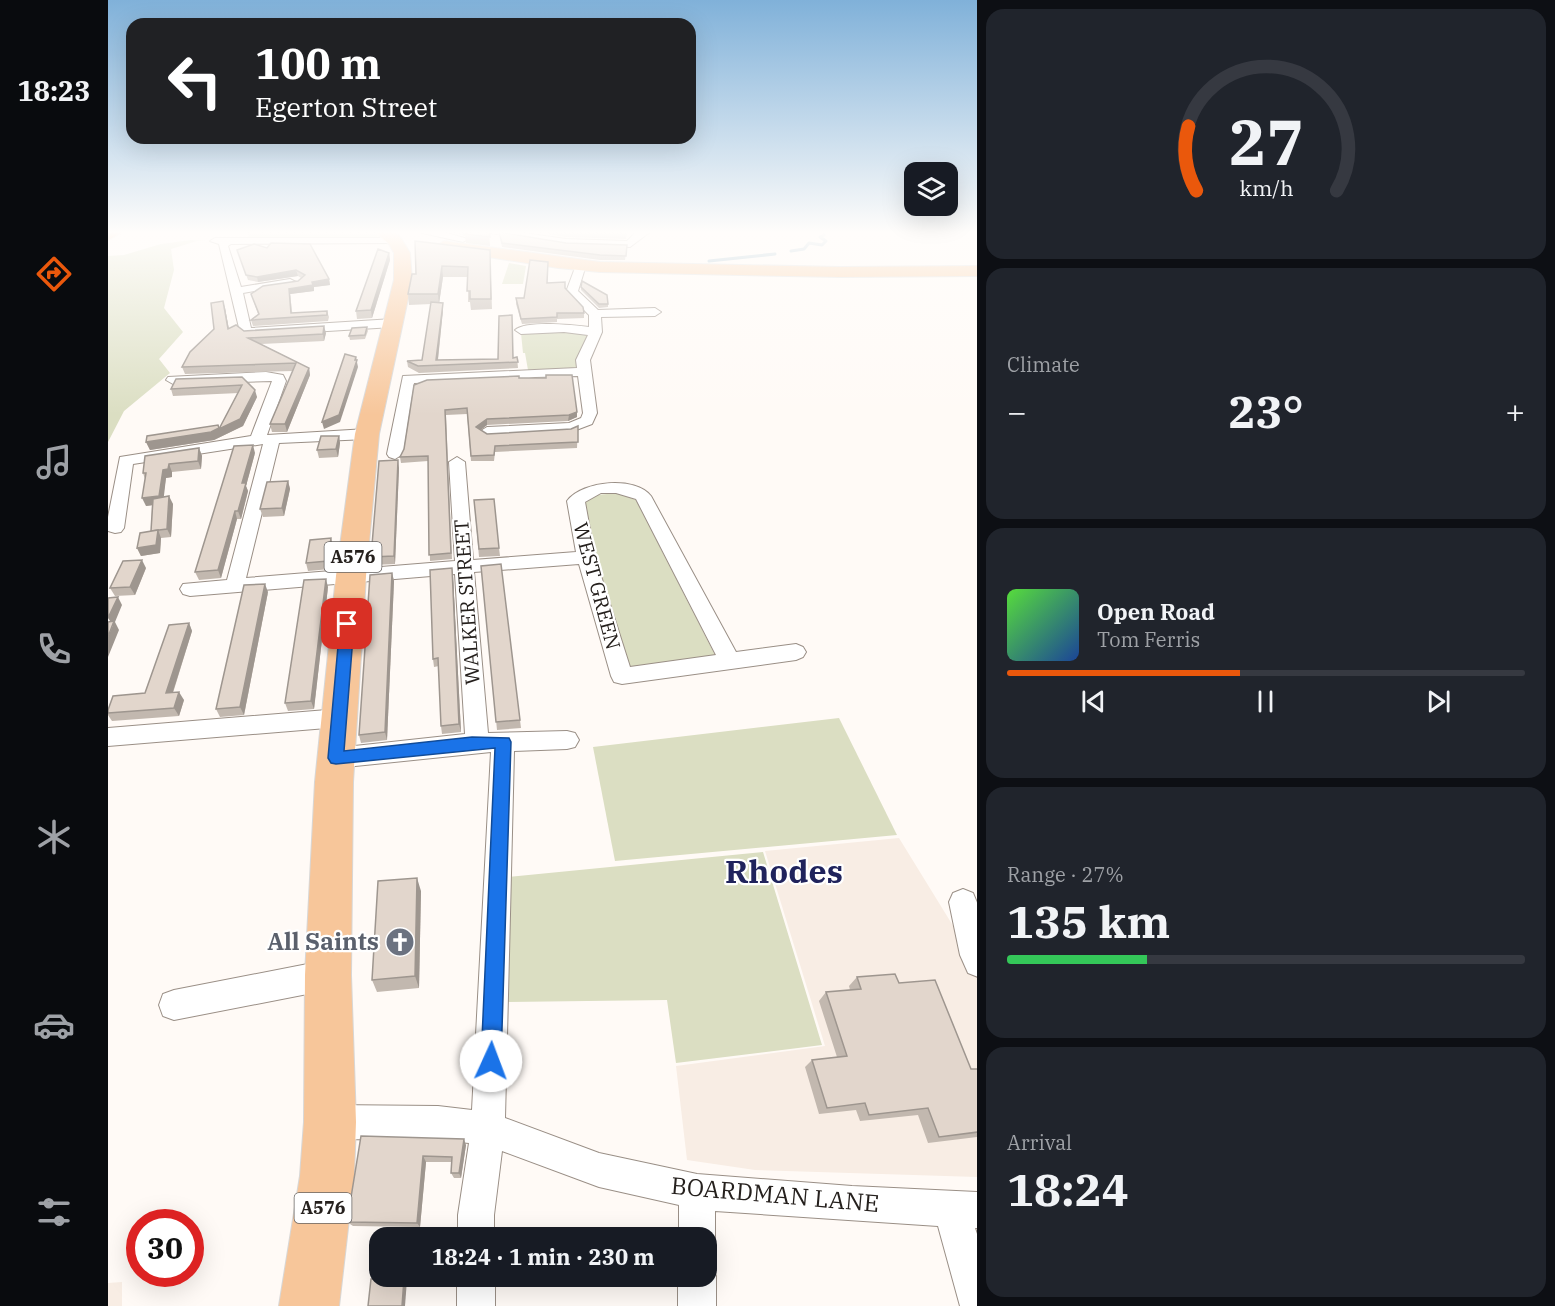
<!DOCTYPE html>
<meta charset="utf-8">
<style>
body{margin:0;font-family:"IBM Plex Serif",serif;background:#20242c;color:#f1f3f6;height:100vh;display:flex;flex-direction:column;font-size:22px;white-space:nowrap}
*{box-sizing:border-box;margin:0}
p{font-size:20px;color:#9ea1a6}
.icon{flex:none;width:33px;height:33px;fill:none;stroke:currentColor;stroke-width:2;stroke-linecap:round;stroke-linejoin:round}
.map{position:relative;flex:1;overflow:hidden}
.side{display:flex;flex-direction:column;gap:9px;padding:9px;background:#0d0f14;width:578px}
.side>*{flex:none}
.top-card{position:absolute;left:18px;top:18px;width:570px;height:126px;border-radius:18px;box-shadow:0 6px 24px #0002;background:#202124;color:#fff;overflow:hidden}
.buttons{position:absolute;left:796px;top:162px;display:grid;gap:12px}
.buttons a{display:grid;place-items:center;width:54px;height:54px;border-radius:12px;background:#171b24;box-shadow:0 6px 24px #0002;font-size:30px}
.speed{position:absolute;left:18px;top:1209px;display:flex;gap:12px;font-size:30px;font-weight:700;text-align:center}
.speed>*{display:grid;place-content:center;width:78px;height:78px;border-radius:50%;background:#171b24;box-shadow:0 6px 24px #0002;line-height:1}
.speed .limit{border:9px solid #d22;background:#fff;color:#111}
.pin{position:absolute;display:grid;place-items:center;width:51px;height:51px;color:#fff;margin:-26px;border-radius:12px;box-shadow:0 3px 9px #0006}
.me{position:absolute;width:66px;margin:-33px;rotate:2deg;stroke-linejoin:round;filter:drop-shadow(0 0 4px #0008)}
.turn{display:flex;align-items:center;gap:21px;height:126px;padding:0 30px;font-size:27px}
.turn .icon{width:78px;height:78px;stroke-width:2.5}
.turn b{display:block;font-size:42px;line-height:51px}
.big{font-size:45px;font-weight:800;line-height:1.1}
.side .widget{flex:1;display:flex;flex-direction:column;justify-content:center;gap:9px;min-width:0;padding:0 21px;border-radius:18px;background:#20242c}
.side .dial{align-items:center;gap:0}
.dial svg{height:156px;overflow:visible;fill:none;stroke:#363941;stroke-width:7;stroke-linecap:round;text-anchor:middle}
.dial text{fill:#f1f3f6;stroke:none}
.song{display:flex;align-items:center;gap:18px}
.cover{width:72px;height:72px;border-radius:9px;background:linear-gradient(135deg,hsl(110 70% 55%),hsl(220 70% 35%))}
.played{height:6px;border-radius:3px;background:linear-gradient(90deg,#ea580c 45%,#363941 45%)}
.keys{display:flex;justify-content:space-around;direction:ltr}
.heat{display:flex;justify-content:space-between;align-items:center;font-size:33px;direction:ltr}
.charge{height:9px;border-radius:4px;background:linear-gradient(90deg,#34c759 27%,#363941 0)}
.trip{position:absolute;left:261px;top:1227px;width:348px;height:60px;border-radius:18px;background:#171b24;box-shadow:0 6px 24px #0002;font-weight:800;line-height:60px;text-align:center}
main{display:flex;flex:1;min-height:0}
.menu{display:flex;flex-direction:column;width:108px;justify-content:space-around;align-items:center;background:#090b0e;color:#9ea1a6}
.menu .icon{width:42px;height:42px}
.menu .current{color:#ea580c}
.menu b{font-size:27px;color:#f1f3f6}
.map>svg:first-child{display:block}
.built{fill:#f8ede4}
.green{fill:#dbdec2}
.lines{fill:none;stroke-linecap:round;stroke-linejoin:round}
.stream{stroke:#85acc2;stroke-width:3}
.street-casing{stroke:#9a8f86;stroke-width:2}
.primary-casing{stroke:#d8d7d6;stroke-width:2}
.highway-casing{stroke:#d8d7d6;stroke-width:2}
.street{fill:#fff;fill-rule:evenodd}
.primary{fill:#f7c69a;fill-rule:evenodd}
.highway{fill:#f1a057;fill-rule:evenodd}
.wall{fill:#c2b8af}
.shaded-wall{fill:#9e968f}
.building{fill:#e2d6cc;stroke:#9e968f;stroke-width:1.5}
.route{fill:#1a73e8;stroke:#114b97;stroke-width:1.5}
.labels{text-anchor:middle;stroke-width:4.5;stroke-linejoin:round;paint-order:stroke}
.shield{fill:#fff;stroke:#666361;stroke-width:1.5}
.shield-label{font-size:18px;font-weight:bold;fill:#25201d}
.street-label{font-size:20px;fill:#25201d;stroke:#fff}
.near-worship-label{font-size:24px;font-weight:bold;fill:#5b616d;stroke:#fff;text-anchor:end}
.near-street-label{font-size:24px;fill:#25201d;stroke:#fff}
.near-district-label{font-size:32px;font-weight:bold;fill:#20235c;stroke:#fff}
</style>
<main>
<nav class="menu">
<b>18:23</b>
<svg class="icon current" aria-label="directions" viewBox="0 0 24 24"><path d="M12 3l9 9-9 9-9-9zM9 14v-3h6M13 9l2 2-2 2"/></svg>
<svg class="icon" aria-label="music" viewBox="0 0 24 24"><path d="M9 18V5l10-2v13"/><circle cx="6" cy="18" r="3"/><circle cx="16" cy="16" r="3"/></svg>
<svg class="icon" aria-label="phone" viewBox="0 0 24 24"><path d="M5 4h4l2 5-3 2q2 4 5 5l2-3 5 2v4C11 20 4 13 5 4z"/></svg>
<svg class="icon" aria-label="climate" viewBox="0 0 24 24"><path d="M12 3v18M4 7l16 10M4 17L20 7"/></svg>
<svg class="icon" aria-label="car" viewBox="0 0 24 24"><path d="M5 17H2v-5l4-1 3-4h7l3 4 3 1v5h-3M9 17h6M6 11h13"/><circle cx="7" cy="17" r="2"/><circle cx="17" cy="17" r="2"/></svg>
<svg class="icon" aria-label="filters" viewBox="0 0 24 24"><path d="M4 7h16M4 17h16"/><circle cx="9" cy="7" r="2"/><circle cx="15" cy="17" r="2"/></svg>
</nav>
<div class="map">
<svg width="870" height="1306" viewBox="0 0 870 1306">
<rect width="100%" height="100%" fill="#fffaf6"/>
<g class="built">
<path d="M791 838 855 942 869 973V1177L647 1170 579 1160 568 1066 717 1046 657 851Z"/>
<path d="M14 1282V1306H0V1283Z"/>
</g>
<g class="green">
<path d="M139 232H267L269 233V238L141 237Z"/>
<path d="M83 240 98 241H89L63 249 66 270 56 308 75 332 51 359 62 373 16 411 0 442V256L16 255 53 244Z"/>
<path d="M401 263 418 266 415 284H394Z"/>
<path d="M419 331 486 333 470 370H420L417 353H415L413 333Z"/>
<path d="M510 493 528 500 608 657 515 669 470 506 477 496Z"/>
<path d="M731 718 789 835 507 861 485 747Z"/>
<path d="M655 852 714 1045 568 1063 559 1000 397 1002 400 877Z"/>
</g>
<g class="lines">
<g class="stream">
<path d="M683 251 696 249 701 243 714 245 718 241 712 237 716 235V232"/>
<path d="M601 261 667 254"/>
</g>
<g class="street-casing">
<g id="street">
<path d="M310 232H335L360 239 355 242Z"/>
<path d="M377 232H409L458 239 519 241 528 232H542L522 247 458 245Z"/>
<path d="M287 238 291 239V243L123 244 120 246 133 287 182 279 188 282 182 285 135 293 143 328 285 319 291 323 285 327 138 336 132 332 111 244 102 241 107 238Z"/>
<path d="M473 262 478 265 470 291 490 310 547 308 553 312 547 316 493 317 494 332 482 360 489 413 484 424 463 432 379 437 371 432 379 427 461 423 473 418 475 413 470 376 427 377 402 381 306 383 295 454 287 459 281 457 279 454 295 376 469 368 468 360 480 335 456 332 413 334 407 330C418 320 466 325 481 327V315L458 292 468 265Z"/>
<path d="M158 372 175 375 178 381 159 435 259 429 267 434 259 439 171 443 138 578 347 561 341 462 349 457 357 462 365 560 468 552 459 501C475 480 528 476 543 496L628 652 688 644 695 647 698 652 695 657 688 660 514 684 506 682 503 676 471 564 366 572 380 733 459 731 467 733 471 740 467 747 459 749 406 751 397 1118 491 1153 589 1174 744 1186 870 1192V1228H867L870 1237V1306H852L830 1226 607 1211V1238L602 1251 598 1252V1238H571V1205L491 1187 394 1151 386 1215V1238H350V1215L361 1143 330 1140 222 1139 210 1134 205 1122 210 1110 222 1105 330 1106 364 1110 383 752 228 768 220 765 216 758 220 751 228 748 357 734 347 574 82 596 75 594 72 589 75 584 119 580 155 444 25 464 16 528 13 532 7 533 0 531V517L12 457 143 436 164 381 65 384 58 380 60 377ZM493 493H508L528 499 608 655 522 667 487 557 477 502Z"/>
<path d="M231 709 239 712 242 718 239 724 231 727 0 746V728Z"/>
<path d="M855 889 865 893 870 905V977L860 973 852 955 841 902 845 893Z"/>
<path d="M220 960 230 965 235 975 230 985 220 990 66 1020 55 1016 51 1005 55 994 66 990Z"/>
<path d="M598 1261 602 1263 608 1276V1306H570V1276H598Z"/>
<rect x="349" y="1276" width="38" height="30"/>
</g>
</g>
<g class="primary-casing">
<g id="primary">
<path d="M267 232H286L293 238 302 253 304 280 271 434 258 576 245 782 243 975 248 1122 246 1176 231 1306H171L192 1176 196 1122 197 975 207 782 228 576 247 434 286 280V253L281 244Z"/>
<path d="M336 241 492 262 732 267 870 266V276L732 277 492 272 450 268 330 249 328 246Z"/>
</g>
</g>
<g class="highway-casing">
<path id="highway" d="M0 232H15L0 240Z"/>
</g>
<use href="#street" class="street"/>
<use href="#primary" class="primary"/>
<use href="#highway" class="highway"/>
</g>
<g class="wall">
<path d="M345 232H381L382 246 358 243 357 236Z"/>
<path d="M391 232 458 243 519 245 517 260H492L394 247Z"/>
<path d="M428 232H519L518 239 458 237Z"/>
<path d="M129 250 221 279 222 285 206 287V291L182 294 184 313 219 311 221 317 220 321 145 326 143 320 150 314 143 294 190 281 193 278 190 276 150 282 140 280Z"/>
<path d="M382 250 384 309 363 310 362 302H360V277H335L331 303H335V310L330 360 390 359 409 357 410 368 311 373 300 367 299 361 314 360 323 304 301 305 300 294 308 274Z"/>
<path d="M281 253 282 260 264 318 249 319 248 311Z"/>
<path d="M440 283 457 289 476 313V318L449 319V322L414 324 408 304V298H416Z"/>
<path d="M473 287 500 304V307L491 308 473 290Z"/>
<path d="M117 308 121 329 136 331 218 333 216 341 153 344 201 368 202 375 179 432H164L162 424 185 371 77 374 74 367 106 329Z"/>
<path d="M259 327 260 331 257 339 242 340 241 336Z"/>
<path d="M134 377 149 397 135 426 106 440 42 450 38 442 111 429 131 393 65 396 63 389Z"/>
<path d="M411 378 469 412V417L460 421 379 425 373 430 379 434 463 429 470 426 469 448 387 452 386 461H363L359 414 338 415 344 559 322 561 320 461 293 463 292 457 296 449 306 385Z"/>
<path d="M231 436 232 443 230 457 211 458 209 450Z"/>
<path d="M91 448 94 456 93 469 64 472V477L58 478 55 497 65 504 63 537 53 538 52 553 33 556 29 548 43 531 44 505 38 506 37 479 35 473Z"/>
<path d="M147 453 138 486 140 491 133 519H129L113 578 91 580 87 572Z"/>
<path d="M291 468 287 564 265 565 263 557Z"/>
<path d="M180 481 182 489 176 516 155 517 152 509Z"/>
<path d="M366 500 391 548 392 556 371 557Z"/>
<path d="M225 546 222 569 200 571 198 563Z"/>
<path d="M373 566 412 720 413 728 389 730Z"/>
<path d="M38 568 27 595 7 596 2 588Z"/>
<path d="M284 573 286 581 279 740 253 743 251 735Z"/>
<path d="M345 576 353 732 334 734 333 726 331 666 326 667 325 659Z"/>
<path d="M220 587 206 709 180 711 177 703Z"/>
<path d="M160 592 136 715 112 717 108 709Z"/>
<path d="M81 623 84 631 65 693 76 700 71 716 4 721 0 715V710L37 693Z"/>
<path d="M313 891 311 988 269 992 264 980Z"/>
<path d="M749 977 791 983 863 1069H870V1137L820 1143 810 1115 752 1121 748 1110 711 1114 697 1067 704 1060 729 1057 711 1001 718 992 742 990 741 986Z"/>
<path d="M253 1136 358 1145 353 1178H346L343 1173 344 1162H318L312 1227 245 1226 239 1222Z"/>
</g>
<g class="shaded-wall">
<path d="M281 253 282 260 264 318 263 310Z"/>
<path d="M334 266 335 277 331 304 330 294Z"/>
<path d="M188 270 190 276 150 282 149 277Z"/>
<path d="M221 279 222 285 206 287V291L182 294 185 319 181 289 204 282Z"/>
<path d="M115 301 117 308 122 336 120 329Z"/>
<path d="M335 303V310L329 367 328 360Z"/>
<path d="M216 326 218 333 216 341 215 334Z"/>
<path d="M248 357 250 367 232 422 216 429 214 422Z"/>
<path d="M201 368 202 375 179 432 177 424Z"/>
<path d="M147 390 149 397 135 426 106 440 42 450 38 442 111 428Z"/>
<path d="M469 412V417L460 421 461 415Z"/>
<path d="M379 419V425L369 433 368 427Z"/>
<path d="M231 436 232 443 230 457 228 449Z"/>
<path d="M145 445 147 453 138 486 140 491 133 519 130 511 134 483Z"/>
<path d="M91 448 94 456 93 469 90 461Z"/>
<path d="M290 460 291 468 287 564 286 556Z"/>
<path d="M61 464 64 472V477L58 478 55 504 38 506 34 498 55 470Z"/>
<path d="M180 481 182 489 176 516 174 508Z"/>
<path d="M61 496 65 504 63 537 59 529Z"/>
<path d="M127 511 129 519 113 578 110 570Z"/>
<path d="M50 530 53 538 52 553 33 556 29 548Z"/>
<path d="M223 538 225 546 222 569 220 561Z"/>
<path d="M34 560 38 568 27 595 22 587Z"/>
<path d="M344 568 345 576 353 732 351 724Z"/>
<path d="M284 573 286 581 279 740 277 732Z"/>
<path d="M218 579 220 587 206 709 203 701Z"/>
<path d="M157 584 160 592 136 715 132 707Z"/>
<path d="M10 597 14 605 7 622 11 630 0 657V637L5 625 0 618Z"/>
<path d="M81 623 84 631 62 701 58 693Z"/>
<path d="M71 692 76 700 71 716 66 708Z"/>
<path d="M309 878 313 891 311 988 307 976Z"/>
<path d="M356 1139 358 1145 353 1178 351 1173Z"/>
<path d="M315 1156 318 1162 312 1227 309 1223Z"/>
<path d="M296 1279 299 1280 297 1306H294Z"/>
</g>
<g class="building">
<path d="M359 232H381L382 237 357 234Z"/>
<path d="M391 232 458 243 519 245 518 256 492 255 394 243Z"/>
<path d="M307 241 382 250 383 299H362V291H359L360 267 334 266 330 294H300L304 274H308Z"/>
<path d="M163 243 202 244 221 279 204 282 205 285 181 289 183 313 219 311V315L143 320 151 314 143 294 155 286 190 281 197 275 188 270 149 277 138 275 129 250 146 244 159 248Z"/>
<path d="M270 249 281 253 263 310 248 311Z"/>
<path d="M422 260 440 262 439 283 457 282V288L475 307 476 313H449V317L413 319 408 298H416Z"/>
<path d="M474 281 499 295 500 304H491L473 287Z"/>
<path d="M115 301 120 329 128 325 136 331 216 326 215 334 140 338 201 368 177 424H162L188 363 74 367 82 352 106 329 103 303Z"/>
<path d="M323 302 335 303 328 360 390 359 391 316 404 315 405 358 409 357 410 362 310 366 299 361 314 360Z"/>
<path d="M259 327 257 335 241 336 244 328Z"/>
<path d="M237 354 248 357 247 360H249L231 415 214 422Z"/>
<path d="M438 375H464L469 412 461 415 379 419 368 427 379 434 463 429 470 426V442L387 446 386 455 363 456 359 408 337 410 343 553 321 555 320 456 292 457 296 449 306 385 319 380 411 376V378H438Z"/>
<path d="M134 377 147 390 132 419 111 429 134 385 63 389 68 379Z"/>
<path d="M110 425 111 428 103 432 38 442 39 436Z"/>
<path d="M213 436H231L228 449 209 450Z"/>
<path d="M145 445 134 483H138L130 511H127L110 570 87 572 126 446Z"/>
<path d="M91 448 90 461 61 464 60 469 55 470 51 496 34 498 38 473H35L37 456Z"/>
<path d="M290 460 286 556 263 557 271 461Z"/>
<path d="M180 481 174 508 152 509 159 482Z"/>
<path d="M61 496 59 529 43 531 45 499Z"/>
<path d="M386 499 391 548 371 549 366 500Z"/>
<path d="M50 530 48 545 29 548 32 533Z"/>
<path d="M223 538 220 561 198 563 202 540Z"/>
<path d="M34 560 22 587 2 588 15 561Z"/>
<path d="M393 564 412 720 388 722 373 566Z"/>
<path d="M344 568 351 724 333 726 330 658 325 659 322 570Z"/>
<path d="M284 573 277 732 251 735 262 575Z"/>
<path d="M218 579 203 701 177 703 196 580Z"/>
<path d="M157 584 132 707 108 709 136 585Z"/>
<path d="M10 597 0 618V598Z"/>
<path d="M6 621 0 637V622Z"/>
<path d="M81 623 58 693 71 692 66 708 0 713V710L5 696 37 693 61 625Z"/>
<path d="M309 878 307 976 264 980 270 881Z"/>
<path d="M787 974 791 983 827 980 863 1069H870V1132L831 1137 820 1108 761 1115 757 1103 719 1108 704 1060 739 1056 718 992 753 989 749 977Z"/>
<path d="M253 1136 356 1139 351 1173H343L344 1157 315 1156 309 1223 239 1222Z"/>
<path d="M263 1279H296L294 1306H260Z"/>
</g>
<linearGradient id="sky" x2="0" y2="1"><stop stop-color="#80b1d9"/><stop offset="0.56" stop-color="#fffdfb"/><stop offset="1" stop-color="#fffdfb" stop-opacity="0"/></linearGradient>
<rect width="870" height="415" fill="url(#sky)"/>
<path class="route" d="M239 619 246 624 236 751 364 737 401 738 403 742 393 1061 390 1068 383 1071 376 1068 373 1061 387 748 228 764 223 763 220 758 232 624Z"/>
<defs>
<g id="church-disc" transform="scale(1.5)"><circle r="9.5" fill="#6b7280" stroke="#fff"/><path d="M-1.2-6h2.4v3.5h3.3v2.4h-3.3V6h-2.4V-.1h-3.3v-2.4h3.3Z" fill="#fff"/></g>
</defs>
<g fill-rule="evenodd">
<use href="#church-disc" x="292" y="942"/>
</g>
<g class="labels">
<g class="shield">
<rect x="216.5" y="542" width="57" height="30" rx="4.5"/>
<rect x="186.5" y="1193" width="57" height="30" rx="4.5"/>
</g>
<g class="shield-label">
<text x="245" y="563">A576</text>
<text x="215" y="1214">A576</text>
</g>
<g class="street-label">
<text transform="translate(489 586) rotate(75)" y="7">WEST GREEN</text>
<text transform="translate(359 602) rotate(-94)" y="7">WALKER STREET</text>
</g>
<g class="near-worship-label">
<text x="271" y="950">All Saints</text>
</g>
<g class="near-street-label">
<text transform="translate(667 1195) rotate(5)" y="8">BOARDMAN LANE</text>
</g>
<g class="near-district-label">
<text x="676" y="883">Rhodes</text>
</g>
</g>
</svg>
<div class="buttons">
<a><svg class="icon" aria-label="layers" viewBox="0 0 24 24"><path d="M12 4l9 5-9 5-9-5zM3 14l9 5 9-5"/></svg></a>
</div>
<div class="speed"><div class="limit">30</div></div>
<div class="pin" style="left:239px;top:624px;background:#d93025"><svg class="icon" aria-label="arrive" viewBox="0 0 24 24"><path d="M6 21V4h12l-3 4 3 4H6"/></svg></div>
<svg class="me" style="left:383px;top:1061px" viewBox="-20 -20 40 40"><circle r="19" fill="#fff"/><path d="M0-13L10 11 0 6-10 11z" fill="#1a73e8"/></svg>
<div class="trip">18:24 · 1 min · 230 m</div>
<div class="top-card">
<div class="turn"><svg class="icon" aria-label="left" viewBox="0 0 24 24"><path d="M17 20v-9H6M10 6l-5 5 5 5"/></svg><div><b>100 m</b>Egerton Street</div></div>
</div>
</div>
<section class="side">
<div class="widget dial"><svg viewBox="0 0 100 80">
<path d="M14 69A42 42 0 1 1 86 69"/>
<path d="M14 69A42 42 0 0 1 10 36" stroke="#ea580c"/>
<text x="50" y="56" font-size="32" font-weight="700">27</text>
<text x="50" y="72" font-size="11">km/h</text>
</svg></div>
<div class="widget"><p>Climate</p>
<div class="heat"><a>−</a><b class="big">23°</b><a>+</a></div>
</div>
<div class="widget">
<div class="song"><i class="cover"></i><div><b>Open Road</b><p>Tom Ferris</p></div></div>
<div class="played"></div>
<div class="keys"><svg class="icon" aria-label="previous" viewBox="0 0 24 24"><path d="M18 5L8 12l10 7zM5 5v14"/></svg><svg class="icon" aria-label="pause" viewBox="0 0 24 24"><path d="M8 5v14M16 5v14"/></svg><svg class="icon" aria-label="next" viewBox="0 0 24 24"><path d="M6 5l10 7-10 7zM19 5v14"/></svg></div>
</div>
<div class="widget"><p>Range · 27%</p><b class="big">135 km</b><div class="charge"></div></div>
<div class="widget"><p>Arrival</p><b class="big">18:24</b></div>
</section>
</main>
